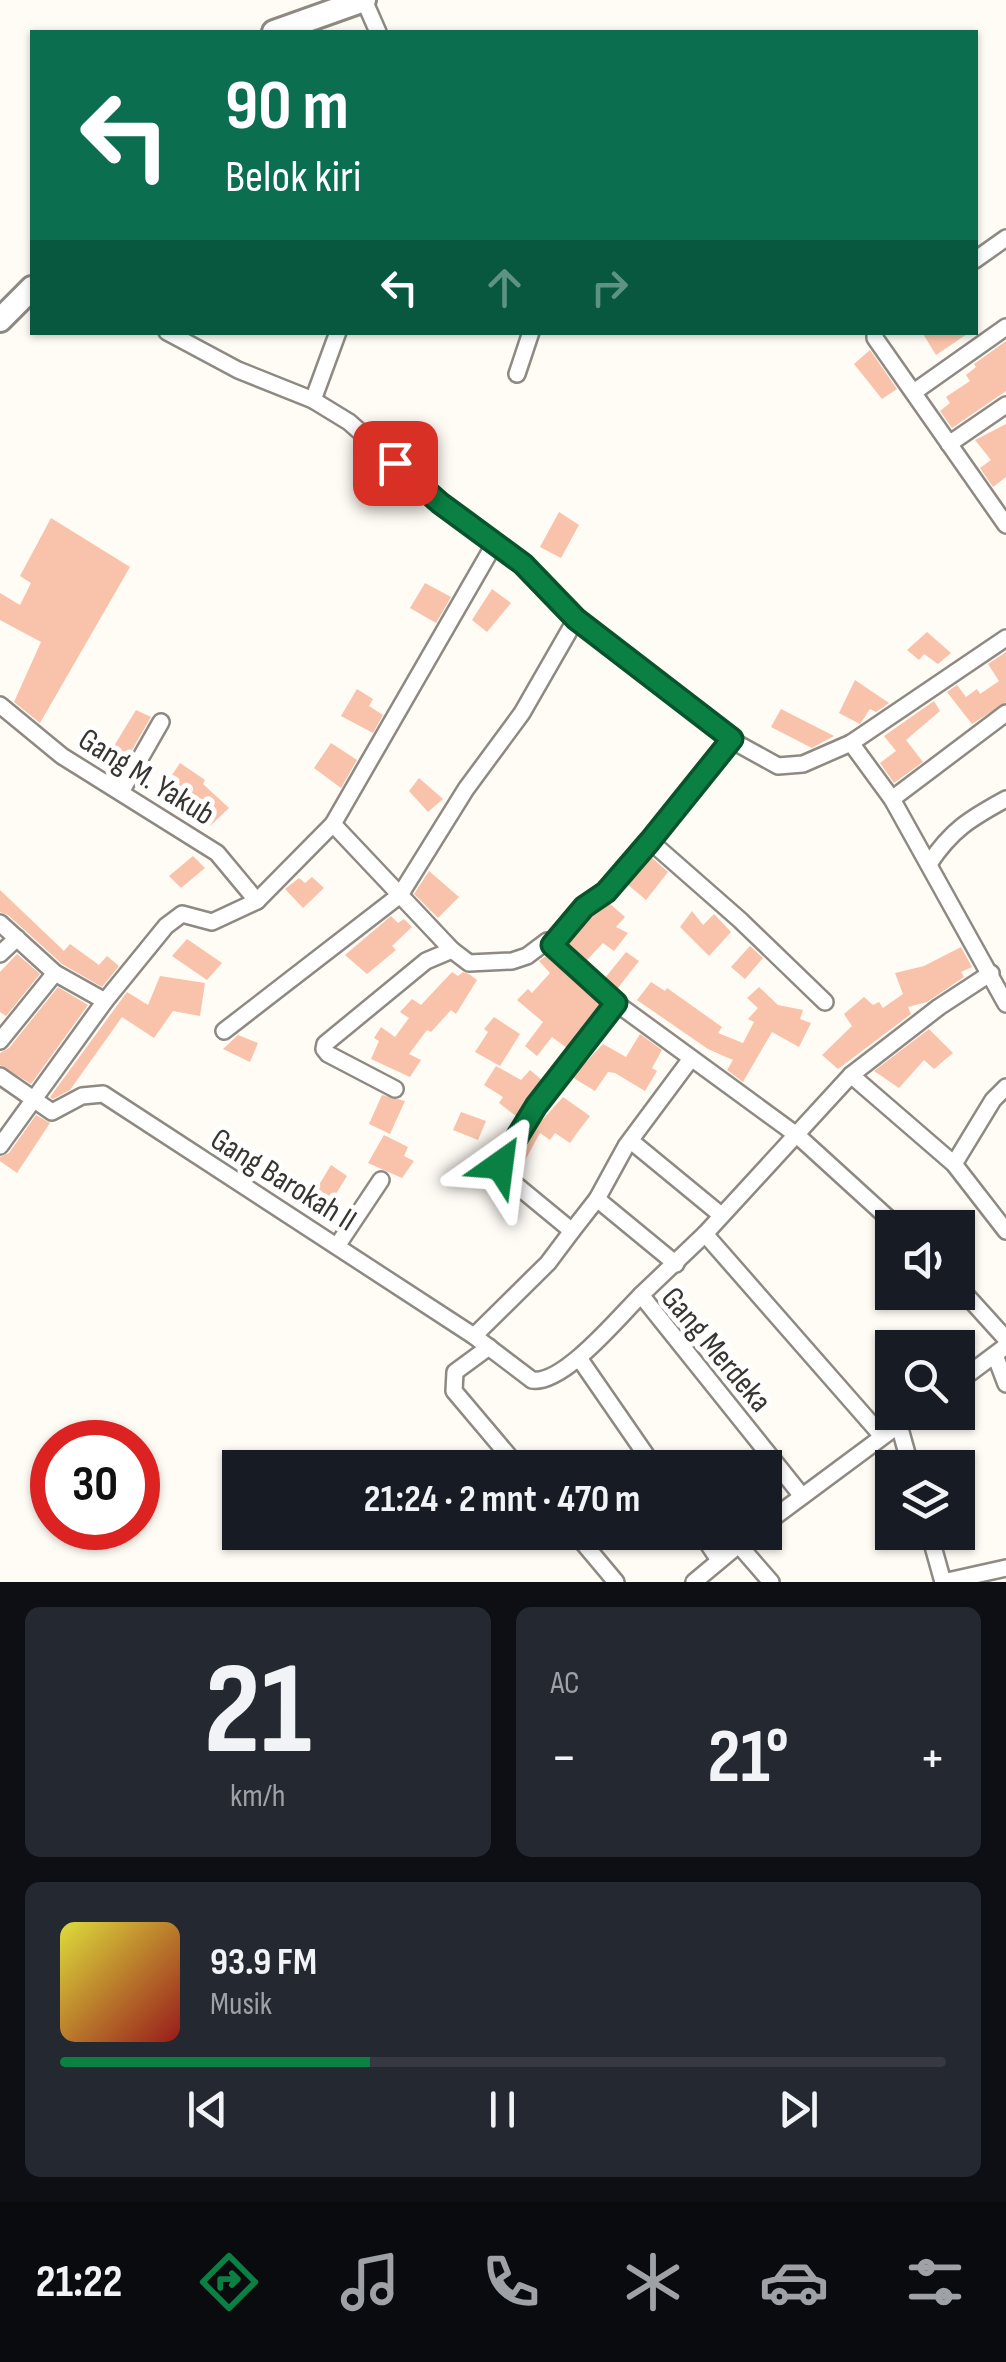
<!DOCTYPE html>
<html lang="id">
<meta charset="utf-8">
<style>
body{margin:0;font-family:"Sofia Sans Condensed",sans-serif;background:#242831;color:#f1f3f6;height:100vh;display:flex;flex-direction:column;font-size:38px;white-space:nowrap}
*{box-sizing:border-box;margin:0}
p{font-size:32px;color:#9ea1a6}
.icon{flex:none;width:55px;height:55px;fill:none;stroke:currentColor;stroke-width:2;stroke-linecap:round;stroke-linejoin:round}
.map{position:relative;height:1582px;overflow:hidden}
.sheet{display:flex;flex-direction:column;gap:25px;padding:25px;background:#0d0f14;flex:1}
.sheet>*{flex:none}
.hud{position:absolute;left:30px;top:30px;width:948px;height:305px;border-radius:0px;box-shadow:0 2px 8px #0004;background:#0b6e4f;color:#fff;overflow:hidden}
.controls{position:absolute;left:875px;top:1210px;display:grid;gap:20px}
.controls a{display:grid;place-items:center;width:100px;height:100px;border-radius:0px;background:#171b24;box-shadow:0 2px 8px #0004;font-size:50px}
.speed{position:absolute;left:30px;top:1420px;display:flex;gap:20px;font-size:50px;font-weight:700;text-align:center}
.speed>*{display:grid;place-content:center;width:130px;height:130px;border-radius:50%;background:#171b24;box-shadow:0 2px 8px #0004;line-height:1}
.speed .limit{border:15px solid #d22;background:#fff;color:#111}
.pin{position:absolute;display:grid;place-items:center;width:85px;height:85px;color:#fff;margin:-42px;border-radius:20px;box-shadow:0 5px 15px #0006}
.me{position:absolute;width:110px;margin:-55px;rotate:31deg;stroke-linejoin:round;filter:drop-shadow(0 0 8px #0008)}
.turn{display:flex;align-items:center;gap:35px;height:210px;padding:0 30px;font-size:45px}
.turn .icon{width:130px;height:130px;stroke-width:2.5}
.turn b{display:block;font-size:70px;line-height:85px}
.lanes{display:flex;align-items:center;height:95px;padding:0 30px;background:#0003;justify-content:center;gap:50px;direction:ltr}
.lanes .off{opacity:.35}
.big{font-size:75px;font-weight:700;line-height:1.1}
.sheet .widget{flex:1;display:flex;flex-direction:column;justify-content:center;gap:15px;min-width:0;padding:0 35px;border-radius:15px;background:#242831}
.sheet .dial{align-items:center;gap:0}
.dial b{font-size:130px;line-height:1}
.song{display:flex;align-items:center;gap:30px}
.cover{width:120px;height:120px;border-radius:15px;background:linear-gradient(135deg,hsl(60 70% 55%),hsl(0 70% 35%))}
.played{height:10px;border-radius:5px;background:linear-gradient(90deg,#0b8043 35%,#363941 35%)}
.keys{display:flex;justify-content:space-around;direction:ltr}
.heat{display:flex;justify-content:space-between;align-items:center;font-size:55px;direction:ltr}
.sheet .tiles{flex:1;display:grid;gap:25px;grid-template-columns:1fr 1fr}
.widget:last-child{grid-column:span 2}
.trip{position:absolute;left:222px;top:1450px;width:560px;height:100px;border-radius:0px;background:#171b24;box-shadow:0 2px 8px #0004;font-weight:700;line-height:100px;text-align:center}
.menu{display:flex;height:160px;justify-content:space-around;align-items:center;background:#090b0e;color:#9ea1a6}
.menu .icon{width:70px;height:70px}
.menu .active{color:#0b8043}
.menu b{font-size:45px;color:#f1f3f6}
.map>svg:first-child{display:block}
.building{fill:#f8c3aa}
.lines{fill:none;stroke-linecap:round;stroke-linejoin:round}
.street-casing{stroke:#8e8983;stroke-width:20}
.secondary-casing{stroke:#8e8983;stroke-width:28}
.street{stroke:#fff;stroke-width:15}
.secondary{stroke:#fff;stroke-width:22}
.route-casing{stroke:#07532c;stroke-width:25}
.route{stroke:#0b8043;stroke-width:18}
.labels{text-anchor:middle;stroke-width:10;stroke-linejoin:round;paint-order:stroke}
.street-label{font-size:32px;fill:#373532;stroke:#fff}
</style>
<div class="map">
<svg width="1006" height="1582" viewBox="0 0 1006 1582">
<rect width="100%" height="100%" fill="#fffbf5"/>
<g class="building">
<path d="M922 332H970L936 355Z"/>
<path d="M1006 341V391L952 428 940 411 950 403 946 397 970 381 966 375 976 367 974 364Z"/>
<path d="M870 350 897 389 882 399 854 364Z"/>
<path d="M1006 424V477L993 487 980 468 991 460 975 440Z"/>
<path d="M559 512 579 525 561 558 540 547Z"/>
<path d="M51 518 130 567 40 723 14 702 41 642 0 620V593L20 605 31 583 20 576Z"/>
<path d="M425 583 451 597 436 623 410 608Z"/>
<path d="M492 589 511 603 487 632 472 620Z"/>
<path d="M927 632 951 653 938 664 924 654 919 660 907 650Z"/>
<path d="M1006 652V702L972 724 947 692 957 685 966 697 977 689 980 694 999 681 988 664Z"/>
<path d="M855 680 889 703 876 712 870 709 860 724 839 713Z"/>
<path d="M357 689 373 699 369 706 383 715 373 733 341 716Z"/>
<path d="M934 701 940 711 906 740 923 762 894 783 880 763 896 751 884 736Z"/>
<path d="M781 709 834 736 812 748 771 727Z"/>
<path d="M136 710 151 717 122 767 106 759Z"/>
<path d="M331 743 357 760 341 788 314 768Z"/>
<path d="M180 763 205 780 203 784 229 808 210 826 185 799 181 804 160 793Z"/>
<path d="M419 778 443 799 428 812 409 791Z"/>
<path d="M193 856 205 868 181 888 169 876Z"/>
<path d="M651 857 668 872 646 900 627 884Z"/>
<path d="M429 871 459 897 438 918 414 894Z"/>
<path d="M312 877 324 888 303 908 285 889 299 878 305 883Z"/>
<path d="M0 890 64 951 70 944 99 965 107 956 119 966 102 987 62 964 8 915 0 912Z"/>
<path d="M609 903 625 917 616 927 628 933 614 951 603 943 586 961 567 944 592 915Z"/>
<path d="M692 911 703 925 714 914 731 932 709 956 680 927Z"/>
<path d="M391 916 398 923 404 919 412 927 392 946 396 950 367 974 345 955Z"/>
<path d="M187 939 222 963 207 980 172 956Z"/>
<path d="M750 946 763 958 745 979 731 967Z"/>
<path d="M961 947 972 967 961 972 964 977 927 1002 908 1007 911 1014 838 1069 822 1055 852 1026 844 1014 864 997 873 1005 879 1002 883 1008 903 994 895 973 924 966Z"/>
<path d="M626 952 639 961 617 989 605 978Z"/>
<path d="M17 954 40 974 6 1016 0 1012V972Z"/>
<path d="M546 956 601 1004 567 1048 552 1037 537 1056 525 1046 543 1022 517 1000 528 989 532 993 550 973 539 961Z"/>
<path d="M452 972 458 976 463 972 469 974 477 980 456 1014 451 1010 431 1032 427 1030 409 1054 421 1060 410 1077 371 1059 379 1041 374 1038 381 1027 395 1037 409 1018 400 1012 412 999 421 1005Z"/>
<path d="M160 976 205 983 200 1016 173 1011 154 1038 122 1017 70 1090 53 1099 50 1097 127 992 148 1005Z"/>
<path d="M651 982 665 991 667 988 722 1027 718 1033 743 1043 754 1022 748 1019 758 1008 747 998 759 987 778 1005 803 1010 800 1019 811 1023 799 1047 772 1032 743 1082 727 1070 733 1060 708 1049 637 1000Z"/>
<path d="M58 987 88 1005 31 1084 0 1065V1053L9 1048Z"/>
<path d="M494 1017 520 1034 500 1066 475 1052 488 1032 484 1029Z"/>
<path d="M929 1029 953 1053 934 1069 924 1060 899 1088 874 1071Z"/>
<path d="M640 1034 662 1050 652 1068 657 1071 645 1091 615 1073 608 1072 595 1091 572 1077 603 1044 626 1057Z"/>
<path d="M238 1035 258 1043 250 1062 223 1049Z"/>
<path d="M496 1066 521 1080 530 1070 542 1080 516 1116 499 1103 503 1097 484 1085Z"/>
<path d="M382 1095 405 1101 390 1134 369 1124Z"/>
<path d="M563 1097 590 1116 577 1133 570 1143 555 1133 550 1140 540 1133 522 1166 515 1161 536 1127Z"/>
<path d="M461 1112 486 1121 478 1140 453 1130Z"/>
<path d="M36 1115 50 1123 17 1173 0 1161V1157L9 1153Z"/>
<path d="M384 1135 408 1147 404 1156 414 1161 402 1178 368 1163Z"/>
<path d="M331 1165 347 1176 332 1200 316 1190Z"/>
</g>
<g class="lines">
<g class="street-casing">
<g id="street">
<path d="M364 0 378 32"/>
<path d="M975 260 1006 238"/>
<path d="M167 332 238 370 313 400 349 422 441 503 523 564 576 619 609 645 740 745 778 766 803 764 851 743 1006 638"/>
<path d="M875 332V338L1006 525"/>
<path d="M517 374 531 332"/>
<path d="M914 392 1006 327"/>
<path d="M313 400 338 332"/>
<path d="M949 444 1006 405"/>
<path d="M0 705 62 756 217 853 257 901"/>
<path d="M851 743 892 799 1006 1004"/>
<path d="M121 792 161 722"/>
<path d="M892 799 1006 713"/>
<path d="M333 824 452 950 469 963 512 961 527 956 547 941 616 1003 798 1136 899 1228"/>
<path d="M650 841 740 920 825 1002"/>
<path d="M929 864C951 830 971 818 1006 799"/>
<path d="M0 923 55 973 105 1001"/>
<path d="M552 945 584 907 605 892 650 841 732 739"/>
<path d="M0 954 17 938"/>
<path d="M224 1031 400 895 466 789 522 713 576 619"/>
<path d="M0 1041 55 973"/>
<path d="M851 1075 954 1164 1006 1231"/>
<path d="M0 1076 52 1112 82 1096 103 1094 474 1336 532 1380C563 1385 619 1317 641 1295L802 1496"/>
<path d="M395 1089 328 1054 324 1049 325 1044 426 961 452 950"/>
<path d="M631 1141 721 1215"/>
<path d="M0 1146 105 1001 166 926 182 914 212 922 257 901 333 824 495 543"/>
<path d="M954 1164 993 1100 1006 1087"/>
<path d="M597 1199 676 1264"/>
<path d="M572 1231 504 1175 499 1165 536 1106 616 1003"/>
<path d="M705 1234 882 1436"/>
<path d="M337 1246 381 1180"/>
<path d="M958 1286 1006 1339"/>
<path d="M641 1295 705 1234 851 1075 939 1007 991 973"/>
<path d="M474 1336 548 1263 572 1231 597 1199 626 1146 690 1060"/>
<path d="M489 1347 455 1372 454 1391 519 1468"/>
<path d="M995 1355 1006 1384"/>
<path d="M579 1358 655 1468"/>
<path d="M958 1382 1006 1346"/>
<path d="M899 1425 911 1468"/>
<path d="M765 1524 916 1412"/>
<path d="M574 1532 616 1582"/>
<path d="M700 1532 719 1560"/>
<path d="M929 1532 943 1582"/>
<path d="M738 1544 771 1582"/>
<path d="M694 1582 754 1532"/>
<path d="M943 1582 1006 1568"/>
</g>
</g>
<g class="secondary-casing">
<g id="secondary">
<path d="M274 32 364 0"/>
<path d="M0 320 32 288"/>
</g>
</g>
<use href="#street" class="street"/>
<use href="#secondary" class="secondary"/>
</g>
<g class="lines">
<g class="route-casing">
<path id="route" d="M395 463 440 503 523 564 576 619 732 739 650 841 606 892 584 907 552 945 616 1003 536 1106 500 1165"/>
</g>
<use href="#route" class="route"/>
</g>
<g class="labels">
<g class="street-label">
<text transform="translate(147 776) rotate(32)" y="11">Gang M. Yakub</text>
<text transform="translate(284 1179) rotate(32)" y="11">Gang Barokah II</text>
<text transform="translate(717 1349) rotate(50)" y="11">Gang Merdeka</text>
</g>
</g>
</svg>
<div class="controls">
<a><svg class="icon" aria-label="sound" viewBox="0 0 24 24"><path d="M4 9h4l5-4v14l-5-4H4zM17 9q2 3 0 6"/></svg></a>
<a><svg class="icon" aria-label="search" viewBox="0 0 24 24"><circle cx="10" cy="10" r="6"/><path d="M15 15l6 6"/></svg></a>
<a><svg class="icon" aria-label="layers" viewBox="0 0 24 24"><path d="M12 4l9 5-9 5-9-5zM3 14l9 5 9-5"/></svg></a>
</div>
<div class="speed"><div class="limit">30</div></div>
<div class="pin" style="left:395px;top:463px;background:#d93025"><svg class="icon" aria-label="arrive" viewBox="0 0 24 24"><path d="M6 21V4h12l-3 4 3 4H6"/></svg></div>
<svg class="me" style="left:500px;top:1165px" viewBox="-20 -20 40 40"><path d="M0-17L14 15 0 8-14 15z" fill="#0b8043" stroke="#fff" stroke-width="4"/></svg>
<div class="trip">21:24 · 2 mnt · 470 m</div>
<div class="hud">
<div class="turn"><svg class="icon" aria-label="left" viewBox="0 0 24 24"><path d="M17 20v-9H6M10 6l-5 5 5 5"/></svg><div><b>90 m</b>Belok kiri</div></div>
<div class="lanes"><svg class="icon" aria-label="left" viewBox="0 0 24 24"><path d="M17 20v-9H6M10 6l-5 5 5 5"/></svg><svg class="icon off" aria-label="ahead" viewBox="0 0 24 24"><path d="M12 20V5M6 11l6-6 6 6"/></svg><svg class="icon off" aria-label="right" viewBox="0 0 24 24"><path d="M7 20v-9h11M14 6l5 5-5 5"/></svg></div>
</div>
</div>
<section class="sheet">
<div class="tiles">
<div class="widget dial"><b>21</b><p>km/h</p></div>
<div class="widget"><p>AC</p>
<div class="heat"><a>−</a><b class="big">21°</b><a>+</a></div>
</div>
<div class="widget">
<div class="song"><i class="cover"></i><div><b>93.9 FM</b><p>Musik</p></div></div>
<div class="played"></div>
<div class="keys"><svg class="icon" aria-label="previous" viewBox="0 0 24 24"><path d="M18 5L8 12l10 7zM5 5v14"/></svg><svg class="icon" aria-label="pause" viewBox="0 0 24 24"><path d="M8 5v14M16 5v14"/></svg><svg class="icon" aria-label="next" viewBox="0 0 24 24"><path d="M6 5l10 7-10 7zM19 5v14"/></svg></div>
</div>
</div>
</section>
<nav class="menu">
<b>21:22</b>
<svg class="icon active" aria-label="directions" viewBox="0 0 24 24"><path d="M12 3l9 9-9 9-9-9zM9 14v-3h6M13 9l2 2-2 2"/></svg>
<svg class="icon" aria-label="music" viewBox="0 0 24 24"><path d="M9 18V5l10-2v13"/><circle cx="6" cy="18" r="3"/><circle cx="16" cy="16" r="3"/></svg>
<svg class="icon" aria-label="phone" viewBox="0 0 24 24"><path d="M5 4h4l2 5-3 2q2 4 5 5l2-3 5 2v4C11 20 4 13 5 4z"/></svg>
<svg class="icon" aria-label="climate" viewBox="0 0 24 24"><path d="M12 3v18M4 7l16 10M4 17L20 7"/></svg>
<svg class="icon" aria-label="car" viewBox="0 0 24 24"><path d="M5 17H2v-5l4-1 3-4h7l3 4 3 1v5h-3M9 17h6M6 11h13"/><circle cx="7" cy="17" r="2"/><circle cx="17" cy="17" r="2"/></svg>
<svg class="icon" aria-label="filters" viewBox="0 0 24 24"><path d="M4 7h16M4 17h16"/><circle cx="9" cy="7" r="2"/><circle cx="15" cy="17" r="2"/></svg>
</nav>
